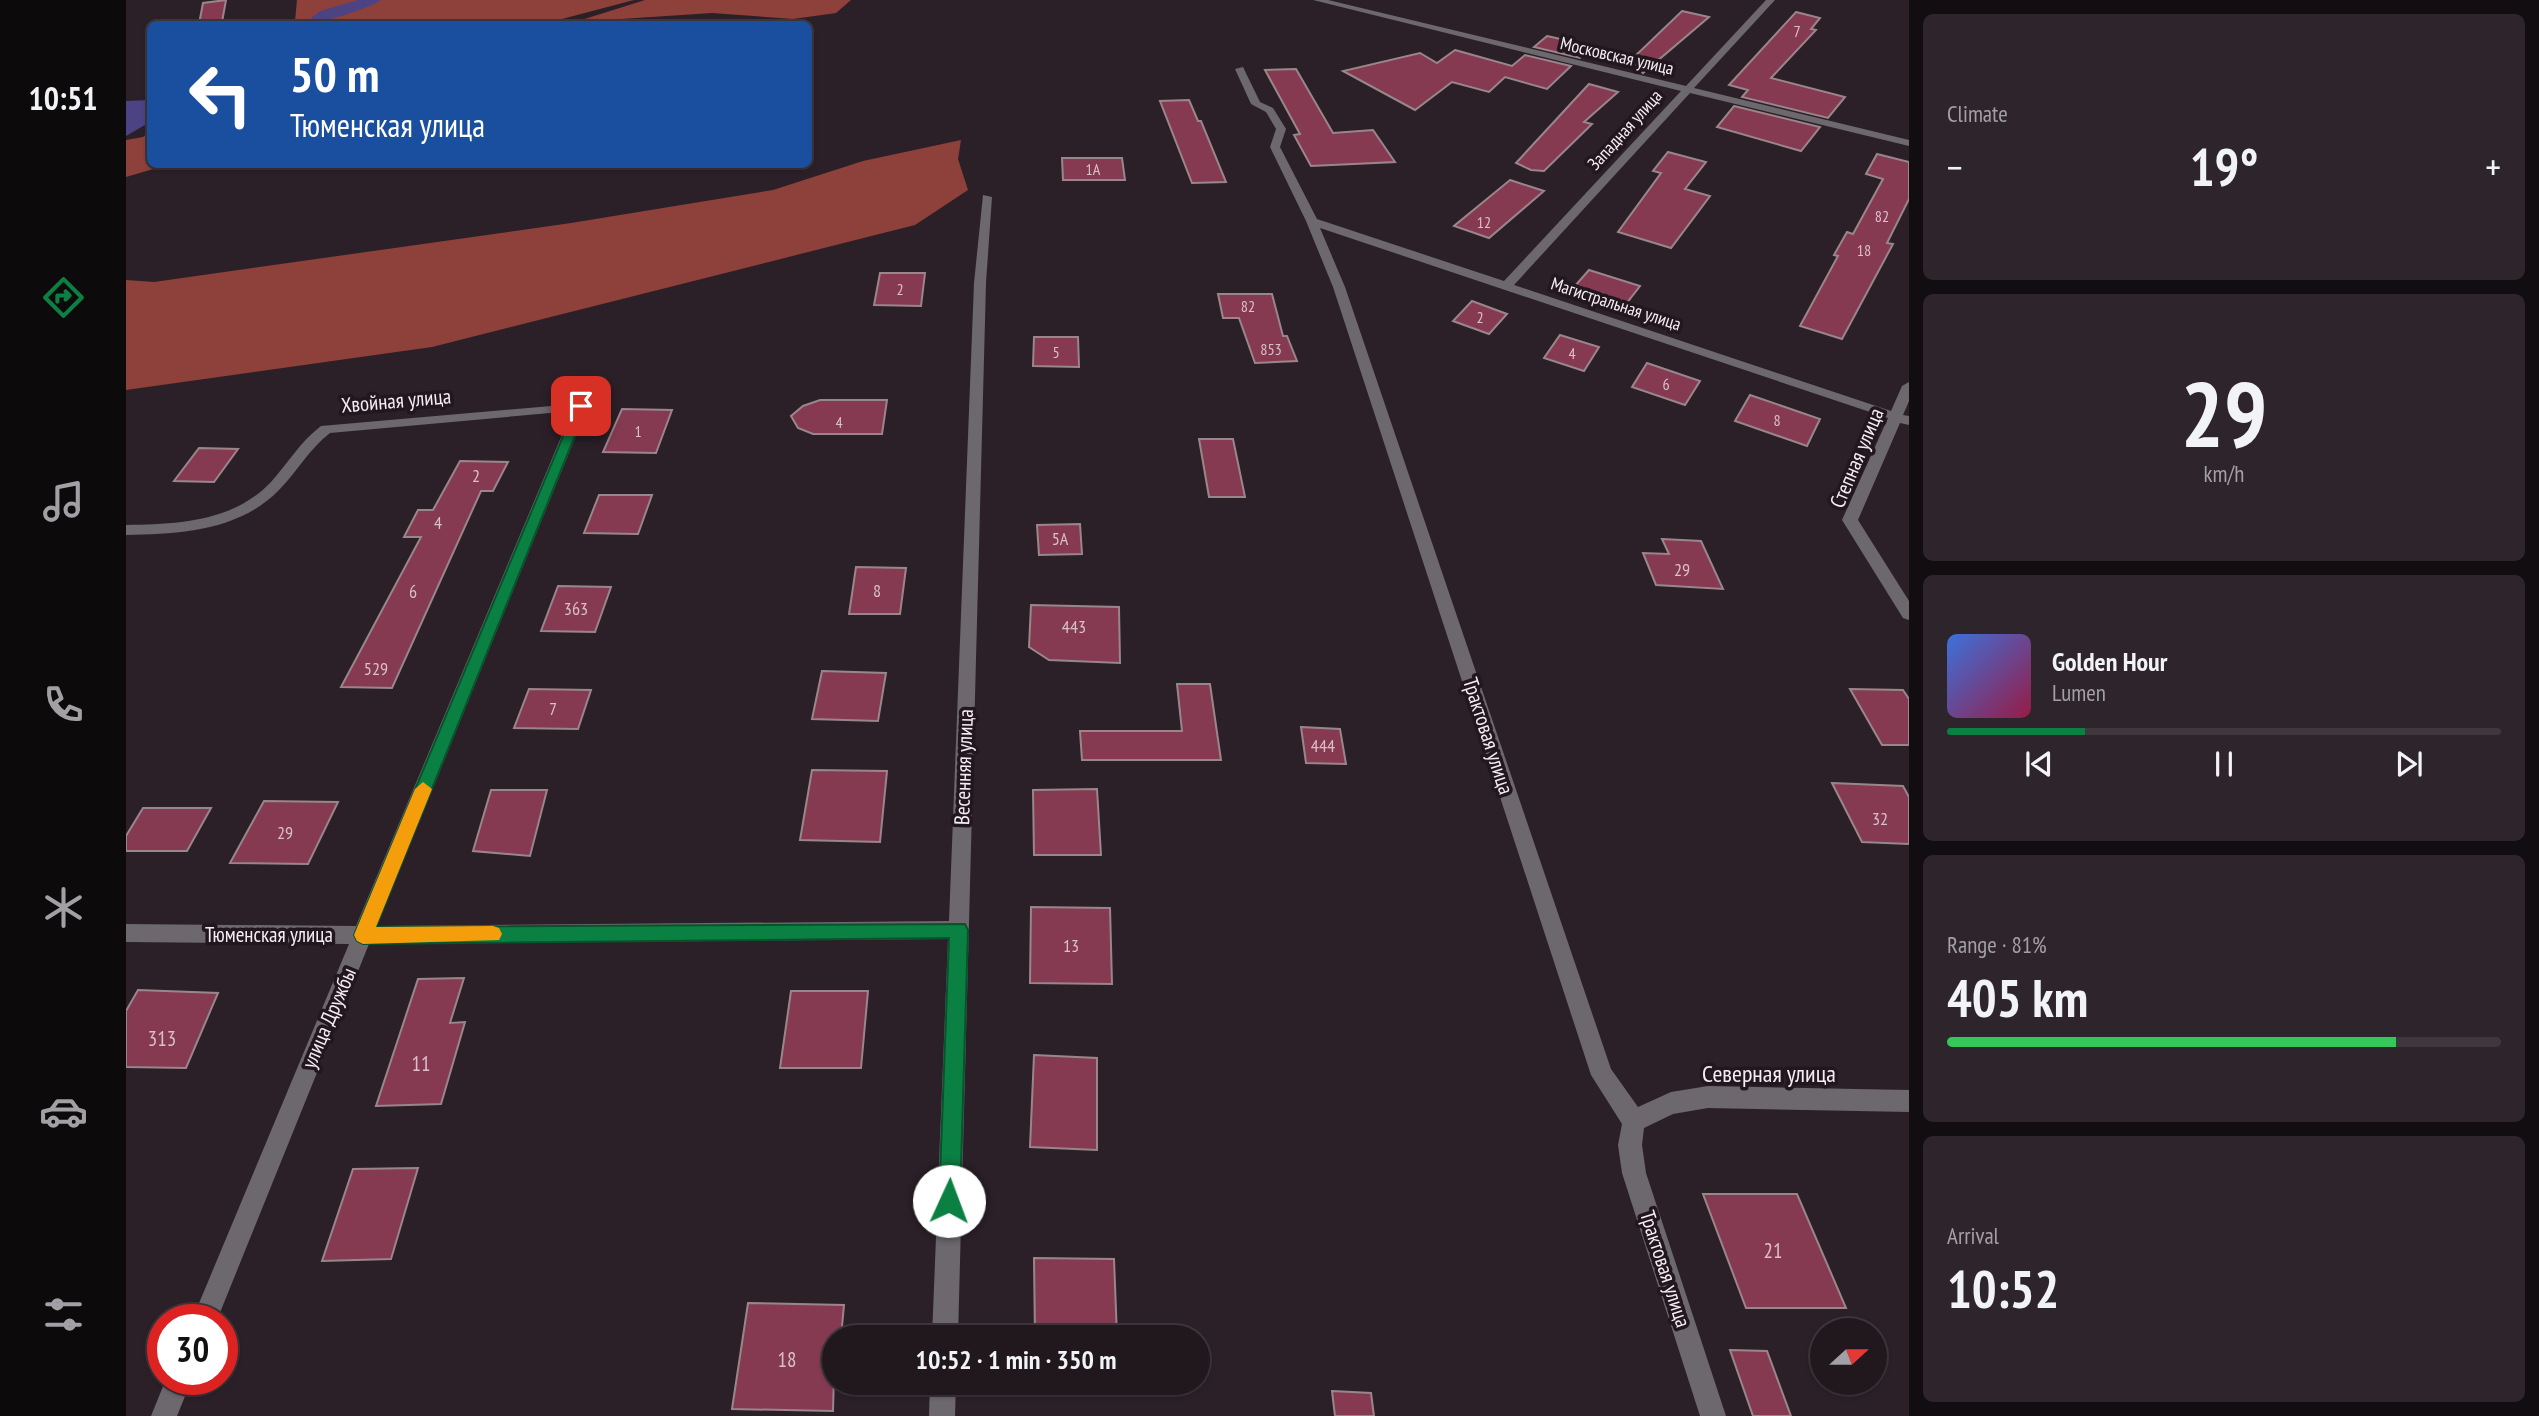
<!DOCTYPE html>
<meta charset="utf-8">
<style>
body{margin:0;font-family:"PT Sans Narrow",sans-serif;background:#2d252b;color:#f1f3f6;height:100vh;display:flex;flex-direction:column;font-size:26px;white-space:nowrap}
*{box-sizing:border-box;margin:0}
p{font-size:23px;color:#a2a0a4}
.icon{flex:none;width:38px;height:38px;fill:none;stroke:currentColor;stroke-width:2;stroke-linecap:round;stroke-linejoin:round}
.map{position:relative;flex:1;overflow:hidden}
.side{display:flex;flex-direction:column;gap:14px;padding:14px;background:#120d10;width:630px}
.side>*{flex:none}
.guide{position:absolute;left:21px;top:21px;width:665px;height:147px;border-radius:10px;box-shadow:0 2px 5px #0004,0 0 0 2px #3e373c;background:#1a4fa0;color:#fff;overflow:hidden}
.needle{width:46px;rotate:69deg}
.controls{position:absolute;left:1684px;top:1318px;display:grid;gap:14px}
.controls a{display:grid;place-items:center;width:77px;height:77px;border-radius:50%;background:#21181e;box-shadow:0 2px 5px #0004,0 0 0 2px #3e373c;font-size:35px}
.speed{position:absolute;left:21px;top:1304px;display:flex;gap:14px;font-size:35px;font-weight:700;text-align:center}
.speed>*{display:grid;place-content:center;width:91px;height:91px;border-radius:50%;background:#21181e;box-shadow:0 2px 5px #0004,0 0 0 2px #3e373c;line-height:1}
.speed .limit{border:10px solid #d22;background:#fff;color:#111}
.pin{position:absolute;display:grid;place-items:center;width:60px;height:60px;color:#fff;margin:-30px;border-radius:14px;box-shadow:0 4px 10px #0006}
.me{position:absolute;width:77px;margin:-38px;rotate:2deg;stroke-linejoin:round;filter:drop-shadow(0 0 5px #0008)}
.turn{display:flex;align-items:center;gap:24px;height:147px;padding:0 28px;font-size:32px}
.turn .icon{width:91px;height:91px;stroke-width:2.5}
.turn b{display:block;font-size:49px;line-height:60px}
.big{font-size:52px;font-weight:700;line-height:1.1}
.side .card{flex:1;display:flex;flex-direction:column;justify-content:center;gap:10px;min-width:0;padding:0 24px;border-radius:10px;background:#2d252b}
.side .dial{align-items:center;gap:0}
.dial b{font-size:91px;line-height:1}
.song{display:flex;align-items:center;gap:21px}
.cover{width:84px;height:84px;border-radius:10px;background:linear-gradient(135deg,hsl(220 70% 55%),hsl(340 70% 35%))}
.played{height:7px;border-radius:4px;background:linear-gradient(90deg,#0b8043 25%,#3e373c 25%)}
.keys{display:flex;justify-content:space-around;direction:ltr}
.heat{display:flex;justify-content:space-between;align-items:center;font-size:38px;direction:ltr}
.charge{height:10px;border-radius:5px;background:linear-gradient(90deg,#34c759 81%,#3e373c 0)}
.trip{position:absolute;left:696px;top:1325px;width:388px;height:70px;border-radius:35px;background:#21181e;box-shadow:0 2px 5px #0004,0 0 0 2px #3e373c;font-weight:700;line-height:70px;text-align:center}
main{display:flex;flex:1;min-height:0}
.menu{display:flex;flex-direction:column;width:126px;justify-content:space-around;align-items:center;background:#0d0a0c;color:#a2a0a4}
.menu .icon{width:49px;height:49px}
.menu .active{color:#0b8043}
.menu b{font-size:32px;color:#f1f3f6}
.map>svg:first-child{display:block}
.forest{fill:#8e403a}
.water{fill:#4c4385}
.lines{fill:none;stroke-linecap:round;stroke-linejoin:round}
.canal{fill:#4c4385;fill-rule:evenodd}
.building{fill:#853a52;stroke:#99868b;stroke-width:2}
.street{fill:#6c686e;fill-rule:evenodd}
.route{fill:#0b8043;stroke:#07532c;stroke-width:2}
.slow{fill:#f59e0b}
.labels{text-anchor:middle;stroke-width:7;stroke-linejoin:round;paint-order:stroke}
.far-number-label{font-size:16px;fill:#dac0cb}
.far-street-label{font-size:18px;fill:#f6edf3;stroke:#22171f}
.number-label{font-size:18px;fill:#dac0cb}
.street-label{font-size:21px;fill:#f6edf3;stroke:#22171f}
.near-number-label{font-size:21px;fill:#dac0cb}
.near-street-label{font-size:24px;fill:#f6edf3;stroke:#22171f}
</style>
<main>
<nav class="menu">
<b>10:51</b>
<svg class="icon active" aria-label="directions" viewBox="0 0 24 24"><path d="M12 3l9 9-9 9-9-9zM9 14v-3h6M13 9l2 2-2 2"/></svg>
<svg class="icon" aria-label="music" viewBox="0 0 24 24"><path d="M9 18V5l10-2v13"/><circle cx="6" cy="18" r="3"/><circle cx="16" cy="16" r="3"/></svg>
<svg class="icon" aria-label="phone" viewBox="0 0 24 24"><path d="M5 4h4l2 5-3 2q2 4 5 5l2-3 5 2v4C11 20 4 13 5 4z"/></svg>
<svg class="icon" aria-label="climate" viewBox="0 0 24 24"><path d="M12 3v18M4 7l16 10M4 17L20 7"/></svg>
<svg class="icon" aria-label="car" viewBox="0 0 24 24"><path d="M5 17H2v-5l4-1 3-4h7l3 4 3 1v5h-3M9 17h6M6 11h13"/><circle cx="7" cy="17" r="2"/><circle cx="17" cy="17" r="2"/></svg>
<svg class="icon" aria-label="filters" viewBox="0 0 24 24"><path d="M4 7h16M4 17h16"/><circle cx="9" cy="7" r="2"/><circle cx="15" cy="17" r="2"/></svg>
</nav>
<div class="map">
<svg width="1783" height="1416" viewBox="0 0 1783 1416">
<rect width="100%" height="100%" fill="#2c2028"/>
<g class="forest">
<path d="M171 0H508L417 24H154L169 21Z"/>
<path d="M519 0H725L710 13 667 19 586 13 449 22Z"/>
<path d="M24 131V164L41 165 0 177V140L17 137Z"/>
<path d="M835 140 832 159 842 190 789 225 306 347 0 390V280L28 282 445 223 647 190 737 161Z"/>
</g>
<path class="water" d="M24 100V122L0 136V101Z"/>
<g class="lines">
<path class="canal" d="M232 0H255C245 8 190 25 178 24L194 11Z"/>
</g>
<g class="building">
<path d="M100 0 96 22 73 24 77 3Z"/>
<path d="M1556 11 1583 17 1517 73 1505 60Z"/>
<path d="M1670 12 1694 18 1685 29 1690 30 1645 78 1719 97 1702 118 1616 97 1622 90 1603 85Z"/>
<path d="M1421 36 1466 46 1454 58 1408 47Z"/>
<path d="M1329 50 1386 66 1399 55 1445 66 1421 89 1379 77 1363 92 1326 82 1289 110 1217 71 1294 53 1311 63Z"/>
<path d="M1170 69 1207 133 1247 130 1269 162 1185 166 1168 135 1174 134 1139 70Z"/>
<path d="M1463 84 1492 92 1458 122 1466 124 1418 171 1405 170 1390 163Z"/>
<path d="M1063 100 1072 121H1075L1100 182 1066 183 1034 101Z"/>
<path d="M1608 106 1694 127 1675 151 1591 127Z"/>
<path d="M1542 152 1580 162 1559 189 1584 196 1545 248 1492 232 1535 173 1527 171Z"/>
<path d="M1751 154 1783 162V199L1761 243 1767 244 1716 339 1674 326 1712 256 1708 255 1721 232 1727 234 1757 179 1740 174Z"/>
<path d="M936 158H996L999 180H937Z"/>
<path d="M1384 180 1418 191 1363 238 1328 226Z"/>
<path d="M1463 270 1514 286 1500 304 1448 287Z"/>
<path d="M754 273H799L795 306 748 305Z"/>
<path d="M1092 294H1146L1157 336H1161L1171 361 1129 363 1113 318H1097Z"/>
<path d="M1346 301 1381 314 1363 334 1327 321Z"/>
<path d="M1434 335 1473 347 1458 371 1418 358Z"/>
<path d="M908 337H952L953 367 907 366Z"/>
<path d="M1521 363 1574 381 1559 405 1506 387Z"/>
<path d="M1624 395 1694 419 1681 446 1609 421Z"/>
<path d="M694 400H761L756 434H687L672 428 665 416 677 406Z"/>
<path d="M496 409 546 410 530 453 477 452Z"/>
<path d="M1073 439H1107L1119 497H1083Z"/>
<path d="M73 448 112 449 88 482 48 481Z"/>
<path d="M334 461 382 462 367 491H355L266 688 215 687 295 537H278L292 510H307Z"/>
<path d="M473 495H526L512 534 458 533Z"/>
<path d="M954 524 956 554 913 555 911 525Z"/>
<path d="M1536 539 1575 541 1597 589 1530 585 1517 553 1543 554Z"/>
<path d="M730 567 780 568 774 614H723Z"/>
<path d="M432 586 485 587 469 632 415 631Z"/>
<path d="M905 605 993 607 994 663 923 660 903 647Z"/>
<path d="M696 671 760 673 752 721 686 719Z"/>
<path d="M1051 684H1084L1095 760H956L954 731H1056Z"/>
<path d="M403 689 465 690 452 729 388 728Z"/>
<path d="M1724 689 1777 690 1783 699V745H1756Z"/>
<path d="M1175 727 1214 729 1220 764 1180 763Z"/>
<path d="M686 770 761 771 754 842 674 840Z"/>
<path d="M1706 783 1777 786 1783 797V844L1736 842Z"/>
<path d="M971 789 975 855H908L907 790Z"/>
<path d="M365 790H421L404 856 347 851Z"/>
<path d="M138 801 212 802 182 864 104 863Z"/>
<path d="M17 808H85L61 851H0V836Z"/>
<path d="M905 907 984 908 986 984 904 983Z"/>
<path d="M338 978 324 1023 339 1022 315 1104 250 1106 292 979Z"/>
<path d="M12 990 92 993 60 1068 0 1067V1011Z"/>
<path d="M665 991H742L735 1068H654Z"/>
<path d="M908 1055 971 1058V1150L904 1147Z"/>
<path d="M292 1168 265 1259 196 1261 227 1169Z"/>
<path d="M1577 1194H1671L1720 1308H1620Z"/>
<path d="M908 1258 988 1259 991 1337H909Z"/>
<path d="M622 1303 718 1305 715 1337H709L707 1411 606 1409Z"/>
<path d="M1604 1350 1641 1351 1665 1416H1627Z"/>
<path d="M1206 1391 1245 1393 1248 1416H1209Z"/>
</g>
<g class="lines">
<g class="street">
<path d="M1187 0H1202L1560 86 1640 0H1649L1568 88 1783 140V146L1564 93 1388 285 1765 411 1776 386 1783 382V401L1777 415 1783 416V425L1774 423 1732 520 1783 601V620L1777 618 1716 520 1762 418 1194 228 1219 287 1485 1069 1512 1107 1545 1092 1582 1086 1783 1090V1112L1582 1108 1547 1114 1518 1128 1516 1145 1520 1173 1600 1416H1574L1496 1173 1492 1145 1496 1124 1465 1075 1207 287 1180 221 1144 147 1150 129 1140 112 1125 104 1109 69 1117 67 1134 102 1147 108 1160 129 1154 147 1191 219 1378 281 1555 91Z"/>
<path d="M857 195 866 197 860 283 832 1337H806L822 939 243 944 91 1320H66L223 944 0 942V924L230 926 446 411 204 433C183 449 171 472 153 490 113 531 54 534 0 535V525C52 524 107 522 145 482 162 463 174 442 195 426L460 403 462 406 251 926 823 921 848 283Z"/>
<path d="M40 1379H66L51 1416H25Z"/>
<path d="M804 1382H830L829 1416H803Z"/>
</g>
</g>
<path class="route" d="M451 403 461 406 250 927 839 924 842 930 834 1201 831 1209 823 1212 816 1209 813 1201 823 938 237 944 231 941 228 935Z"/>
<path class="slow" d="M297 782 306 789 250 927 367 926 373 928 376 934 373 940 237 944 231 941 228 935 289 789Z"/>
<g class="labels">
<g class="far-number-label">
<text x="1671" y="37">7</text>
<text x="967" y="175">1А</text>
<text x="1756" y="222">82</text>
<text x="1358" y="228">12</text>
<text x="1738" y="256">18</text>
<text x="774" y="295">2</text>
<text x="1122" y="312">82</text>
<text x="1354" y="323">2</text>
<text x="1145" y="355">853</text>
<text x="930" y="358">5</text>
<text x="1446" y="359">4</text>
<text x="1540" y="390">6</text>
<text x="1651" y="426">8</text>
<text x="713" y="428">4</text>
<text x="512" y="437">1</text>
</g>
<g class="far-street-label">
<text transform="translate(1491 56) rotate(13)" y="6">Московская улица</text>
<text transform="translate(1499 130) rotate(-48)" y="6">Западная улица</text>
<text transform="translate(1490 304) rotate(18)" y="6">Магистральная улица</text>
</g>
<g class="number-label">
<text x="350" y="482">2</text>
<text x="312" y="529">4</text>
<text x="934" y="545">5А</text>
<text x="1556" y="576">29</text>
<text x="751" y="597">8</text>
<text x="287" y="598">6</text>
<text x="450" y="615">363</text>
<text x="948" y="633">443</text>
<text x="250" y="675">529</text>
<text x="427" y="715">7</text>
<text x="1197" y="752">444</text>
<text x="1754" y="825">32</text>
<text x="159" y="839">29</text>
<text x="945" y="952">13</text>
</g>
<g class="street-label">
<text transform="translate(270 401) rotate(-5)" y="7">Хвойная улица</text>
<text transform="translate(1731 458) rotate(-67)" y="7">Степная улица</text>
<text transform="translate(1362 736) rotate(72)" y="7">Трактовая улица</text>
<text transform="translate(838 767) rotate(-88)" y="7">Весенняя улица</text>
<text x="143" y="942">Тюменская улица</text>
<text transform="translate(203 1018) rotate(-67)" y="7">улица Дружбы</text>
<text transform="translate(1539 1269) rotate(72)" y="7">Трактовая улица</text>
</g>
<g class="near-number-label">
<text x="36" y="1046">313</text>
<text x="295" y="1071">11</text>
<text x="1647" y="1258">21</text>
<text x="661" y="1367">18</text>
</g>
<g class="near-street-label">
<text x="1643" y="1082">Северная улица</text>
</g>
</g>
</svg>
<div class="controls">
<a><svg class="needle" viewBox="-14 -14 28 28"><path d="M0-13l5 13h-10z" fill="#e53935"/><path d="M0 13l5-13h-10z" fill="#a2a0a4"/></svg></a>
</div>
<div class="speed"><div class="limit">30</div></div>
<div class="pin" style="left:455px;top:406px;background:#d93025"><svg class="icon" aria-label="arrive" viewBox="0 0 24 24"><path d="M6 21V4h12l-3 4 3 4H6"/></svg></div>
<svg class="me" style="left:823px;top:1201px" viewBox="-20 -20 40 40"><circle r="19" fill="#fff"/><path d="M0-13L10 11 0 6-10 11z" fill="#0b8043"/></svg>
<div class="trip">10:52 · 1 min · 350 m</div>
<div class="guide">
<div class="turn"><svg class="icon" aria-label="left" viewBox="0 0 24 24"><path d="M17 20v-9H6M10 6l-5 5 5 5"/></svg><div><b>50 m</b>Тюменская улица</div></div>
</div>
</div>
<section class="side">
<div class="card"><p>Climate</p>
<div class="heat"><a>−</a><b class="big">19°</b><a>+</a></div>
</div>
<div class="card dial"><b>29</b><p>km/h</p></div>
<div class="card">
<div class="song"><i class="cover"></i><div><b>Golden Hour</b><p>Lumen</p></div></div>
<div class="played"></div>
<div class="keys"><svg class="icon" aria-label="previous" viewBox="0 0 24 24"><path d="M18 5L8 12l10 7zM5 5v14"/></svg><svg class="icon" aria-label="pause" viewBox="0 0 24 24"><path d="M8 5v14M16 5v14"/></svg><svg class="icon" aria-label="next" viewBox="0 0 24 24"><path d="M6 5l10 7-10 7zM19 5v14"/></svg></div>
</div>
<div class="card"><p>Range · 81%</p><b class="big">405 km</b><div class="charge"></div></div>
<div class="card"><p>Arrival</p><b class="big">10:52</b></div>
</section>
</main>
